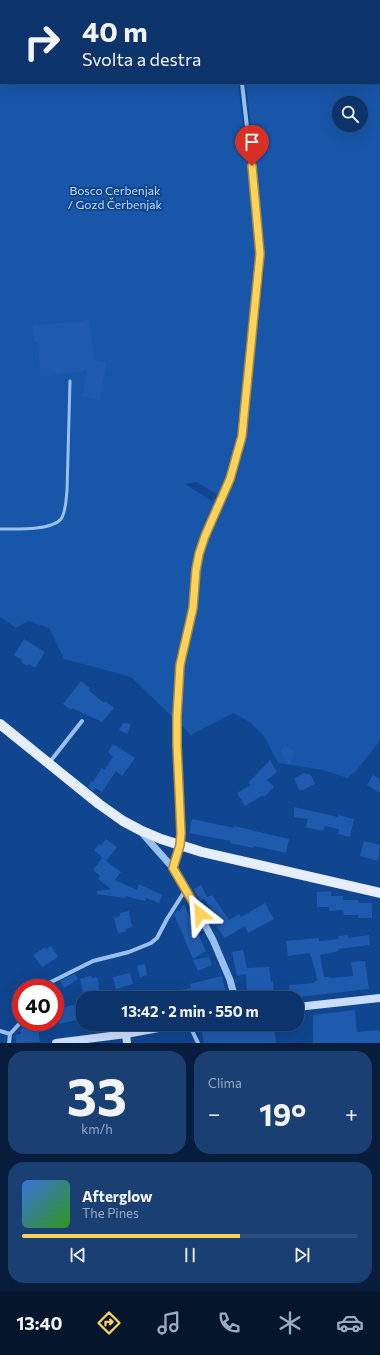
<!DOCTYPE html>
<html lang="it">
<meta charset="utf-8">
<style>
body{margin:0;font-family:Commissioner,sans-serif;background:#1a3f73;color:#f1f3f6;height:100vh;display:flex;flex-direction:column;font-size:15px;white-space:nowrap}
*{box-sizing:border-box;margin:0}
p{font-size:13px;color:#9aaac1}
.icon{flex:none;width:22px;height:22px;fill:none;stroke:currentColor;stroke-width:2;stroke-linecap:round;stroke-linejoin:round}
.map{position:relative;height:1043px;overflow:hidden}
.drawer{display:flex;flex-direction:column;gap:8px;padding:8px;background:#071d3b;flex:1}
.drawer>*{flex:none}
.banner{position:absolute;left:0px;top:0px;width:380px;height:84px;box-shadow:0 4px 16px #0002,0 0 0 1px #2c4f7e;background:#0c346b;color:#f1f3f6;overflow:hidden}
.buttons{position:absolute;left:332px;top:96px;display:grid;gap:8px}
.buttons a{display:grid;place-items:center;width:36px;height:36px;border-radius:50%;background:#0c346b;box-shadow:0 4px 16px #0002,0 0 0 1px #2c4f7e;font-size:20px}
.speed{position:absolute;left:12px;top:979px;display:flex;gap:8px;font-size:20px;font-weight:700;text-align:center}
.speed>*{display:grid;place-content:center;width:52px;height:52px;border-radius:50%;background:#0c346b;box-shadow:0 4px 16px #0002,0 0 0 1px #2c4f7e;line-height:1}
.speed .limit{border:6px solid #d22;background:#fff;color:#111}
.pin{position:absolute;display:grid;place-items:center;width:34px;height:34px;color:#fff;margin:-41px -17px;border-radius:50% 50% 50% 0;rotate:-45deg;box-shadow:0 0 4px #0007}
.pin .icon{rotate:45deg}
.me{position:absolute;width:44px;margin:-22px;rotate:332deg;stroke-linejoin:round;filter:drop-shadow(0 0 3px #0008)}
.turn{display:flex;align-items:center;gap:14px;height:84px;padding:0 16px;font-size:18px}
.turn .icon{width:52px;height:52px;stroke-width:2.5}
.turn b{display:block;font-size:28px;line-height:34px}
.big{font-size:30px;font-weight:700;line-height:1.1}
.drawer .widget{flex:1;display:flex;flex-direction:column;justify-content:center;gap:6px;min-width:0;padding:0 14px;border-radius:16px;background:#1a3f73}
.drawer .dial{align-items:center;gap:0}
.dial b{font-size:52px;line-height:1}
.song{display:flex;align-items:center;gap:12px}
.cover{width:48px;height:48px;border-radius:6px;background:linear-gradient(135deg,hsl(220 70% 55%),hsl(110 70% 35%))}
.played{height:4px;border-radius:2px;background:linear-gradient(90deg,#ffd35b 65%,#2c4f7e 65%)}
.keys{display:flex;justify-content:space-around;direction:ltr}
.heat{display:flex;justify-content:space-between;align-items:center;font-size:22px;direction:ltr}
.drawer .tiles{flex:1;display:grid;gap:8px;grid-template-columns:1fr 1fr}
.widget:last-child{grid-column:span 2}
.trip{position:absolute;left:76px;top:991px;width:228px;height:40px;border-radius:16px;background:#0c346b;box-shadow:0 4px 16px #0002,0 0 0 1px #2c4f7e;font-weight:700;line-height:40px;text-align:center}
.tab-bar{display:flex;height:64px;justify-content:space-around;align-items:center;background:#05152b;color:#9aaac1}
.tab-bar .icon{width:28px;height:28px}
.tab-bar .current{color:#ffd35b}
.tab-bar b{font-size:18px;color:#f1f3f6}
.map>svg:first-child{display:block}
.green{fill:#1856a9;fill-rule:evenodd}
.building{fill:#1e5bae}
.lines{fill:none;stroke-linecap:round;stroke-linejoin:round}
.service{stroke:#9ac0f2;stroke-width:3}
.minor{stroke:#9ac0f2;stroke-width:4}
.tertiary{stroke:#9ac0f2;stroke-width:7}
.secondary{stroke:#c9defc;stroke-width:8}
.primary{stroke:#e5eeff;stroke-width:10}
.route-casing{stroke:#a6893b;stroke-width:10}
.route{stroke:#ffd35b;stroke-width:7}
.labels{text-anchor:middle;stroke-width:4;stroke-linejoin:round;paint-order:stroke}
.park-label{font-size:12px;fill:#c1dbfd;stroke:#10458f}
</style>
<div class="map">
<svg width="380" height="1043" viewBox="0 0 380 1043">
<rect width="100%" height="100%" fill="#10458f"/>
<path class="green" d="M0 0H229V1H1V83H238L256 230 257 254C254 284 251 313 248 343 244 397 240 445 219 496L197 482 185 484 212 501 214 498 225 503 237 471 246 434 264 272 263 232 246 83H379V1H311L380 0V741L357 770 347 778 323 770 278 763 265 737 251 723 233 713 191 735 131 677 64 659 49 628 28 621 16 628 0 617ZM339 103H361V125H339Z"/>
<g class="building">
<path d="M89 320 94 360 106 363 100 400 83 396 86 370 44 376 40 375 38 342 35 343 33 326Z"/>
<path d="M24 639 45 652 35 668 29 664 27 666 21 662 22 660 14 655Z"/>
<path d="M81 681 90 688 88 690 104 703 105 701 114 708 102 722 72 708 71 710 63 704Z"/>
<path d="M123 723 131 724 127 734 119 730Z"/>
<path d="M113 744 135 758 122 776 116 771 102 792 95 788 93 791 88 787 91 781 93 782 102 768 104 770 113 757 108 752Z"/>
<path d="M285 745 296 753 292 758 290 765 284 758 281 750Z"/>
<path d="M270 760 277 772 267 780 274 787 264 797 263 795 245 806 237 793 251 785 248 783Z"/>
<path d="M304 773 311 775 315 784 300 791 294 779Z"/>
<path d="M373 775 380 779V793L367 785Z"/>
<path d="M294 807 338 817V815L354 819 350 837 338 834 339 829 325 826 323 831 306 827 308 819 294 817Z"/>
<path d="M192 819 234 828V826L289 839 286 853 254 846 253 848 230 843 231 841 189 833Z"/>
<path d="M106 839 117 847 106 861 121 872 115 880 137 890 139 884 162 895 159 903 146 898 145 901 125 896 126 898 97 894V891L111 889 98 879 100 876 93 870 102 858 105 860 94 850 99 844 101 845Z"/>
<path d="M364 841 380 845 378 861 360 856Z"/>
<path d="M201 885 207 897 212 895 229 920 239 914 241 917 265 903 274 919 248 933 245 926 225 938 208 915 213 913 204 899 200 901 194 889Z"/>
<path d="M331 891V896H343V900H358L359 903H372V918H358V915H344L343 910 329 911V907H317V892Z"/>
<path d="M184 904 206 951 193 959 174 914 177 910 179 912Z"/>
<path d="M129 911 132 927 125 929 126 931 118 933 114 918 120 916V913Z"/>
<path d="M348 935V938L369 935 370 945 338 949 339 951 320 955 324 977H330V978L353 976 351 962 365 961 369 989 290 998 289 985 315 983V981H317L316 973 310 953 288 956 286 941 319 938V941L339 939 338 936Z"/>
<path d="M51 946 58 957 42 967 33 955 45 947 46 949Z"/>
<path d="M243 950 247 968 269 967 271 982 273 981 274 998H247L246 974 237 976 232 952Z"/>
<path d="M209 957 212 965 198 971 193 960Z"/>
<path d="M145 964 147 975 140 977 137 966Z"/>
<path d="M130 973 133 984 116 989 113 977Z"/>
<path d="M75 974 78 979 64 988 60 981Z"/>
<path d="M91 976 92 978 97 977 99 985H98L99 990 83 992 80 979Z"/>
<path d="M222 976 227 998H178L176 991 191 988 190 984Z"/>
<path d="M74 1005 77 1020 59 1024 56 1009Z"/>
<path d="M355 1010 357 1032 380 1030V1043H313V1015Z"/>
<path d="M28 1022H40V1029L38 1030 40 1042 16 1043 15 1035 21 1034 20 1030Z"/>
<path d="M218 1024H274L276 1043H204L201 1028Z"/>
</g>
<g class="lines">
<path class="service" d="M0 529C15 529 51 531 61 519 66 512 66 499 67 491L70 381"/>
<g class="minor">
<path d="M232 0V1"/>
<path d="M49 763 82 721"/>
<path d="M180 845 181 833 177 745V716L180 665 193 609 196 570 199 554 205 536 230 479 242 436 259 273 260 254 259 233 242 83"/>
<path d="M45 988 51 982 93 961 129 952 151 943 157 938 167 919 186 889"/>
<path d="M189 1024 198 1043"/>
<path d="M0 1031 10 1034"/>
<path d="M9 1043 10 1034 21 1022"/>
</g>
<g class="tertiary">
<path d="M142 833 173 868 186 889 213 940 230 980 235 998"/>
<path d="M173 868 180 845"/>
</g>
<g class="secondary">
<path d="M297 1007 380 998"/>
<path d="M126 1034 127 1043"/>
<path d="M56 1043 126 1034 180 1024"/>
</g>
<path class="primary" d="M0 724 99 804 123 821 140 830 161 839 202 852 380 893"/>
</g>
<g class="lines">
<g class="route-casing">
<path id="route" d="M200 914 173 868 180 845 181 833 177 745V716L180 665 193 608 196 570 199 554 205 536 230 479 242 436 244 415 260 254 252 166"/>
</g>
<use href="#route" class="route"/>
</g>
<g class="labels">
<g class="park-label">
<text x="115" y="195">Bosco Cerbenjak<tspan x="115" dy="14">/ Gozd Čerbenjak</tspan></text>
</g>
</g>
</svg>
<div class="buttons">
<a><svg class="icon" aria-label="search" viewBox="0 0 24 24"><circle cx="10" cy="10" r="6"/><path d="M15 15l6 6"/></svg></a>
</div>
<div class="speed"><div class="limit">40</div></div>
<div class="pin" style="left:252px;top:166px;background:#d93025"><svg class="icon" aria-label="arrive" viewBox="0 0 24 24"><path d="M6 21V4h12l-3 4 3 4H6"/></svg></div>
<svg class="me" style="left:200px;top:914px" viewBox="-20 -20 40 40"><path d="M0-17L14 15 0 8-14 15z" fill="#ffd35b" stroke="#fff" stroke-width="4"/></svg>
<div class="trip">13:42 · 2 min · 550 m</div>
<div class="banner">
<div class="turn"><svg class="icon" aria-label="right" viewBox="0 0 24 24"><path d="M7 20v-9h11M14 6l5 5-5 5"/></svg><div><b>40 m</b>Svolta a destra</div></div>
</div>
</div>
<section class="drawer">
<div class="tiles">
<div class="widget dial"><b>33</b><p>km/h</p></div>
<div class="widget"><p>Clima</p>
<div class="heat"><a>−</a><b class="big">19°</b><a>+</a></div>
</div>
<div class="widget">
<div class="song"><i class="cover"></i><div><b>Afterglow</b><p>The Pines</p></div></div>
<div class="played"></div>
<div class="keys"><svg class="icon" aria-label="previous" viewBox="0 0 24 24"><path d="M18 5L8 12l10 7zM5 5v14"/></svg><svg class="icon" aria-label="pause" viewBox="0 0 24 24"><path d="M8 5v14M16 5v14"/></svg><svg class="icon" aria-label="next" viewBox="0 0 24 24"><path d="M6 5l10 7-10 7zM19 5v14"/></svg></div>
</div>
</div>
</section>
<nav class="tab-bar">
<b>13:40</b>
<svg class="icon current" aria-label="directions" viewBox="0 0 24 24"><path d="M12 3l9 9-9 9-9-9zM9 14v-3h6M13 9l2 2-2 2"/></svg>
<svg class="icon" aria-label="music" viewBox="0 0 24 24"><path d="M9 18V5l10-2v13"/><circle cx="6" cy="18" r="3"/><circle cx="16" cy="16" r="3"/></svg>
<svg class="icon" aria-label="phone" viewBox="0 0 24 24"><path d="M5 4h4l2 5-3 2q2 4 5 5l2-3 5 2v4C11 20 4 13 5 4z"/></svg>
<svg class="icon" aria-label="climate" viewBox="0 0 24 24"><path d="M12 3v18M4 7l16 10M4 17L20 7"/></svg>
<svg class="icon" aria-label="car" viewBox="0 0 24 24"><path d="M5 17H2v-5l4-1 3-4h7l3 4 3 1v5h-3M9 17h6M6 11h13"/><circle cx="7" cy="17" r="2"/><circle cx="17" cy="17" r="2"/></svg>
</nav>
